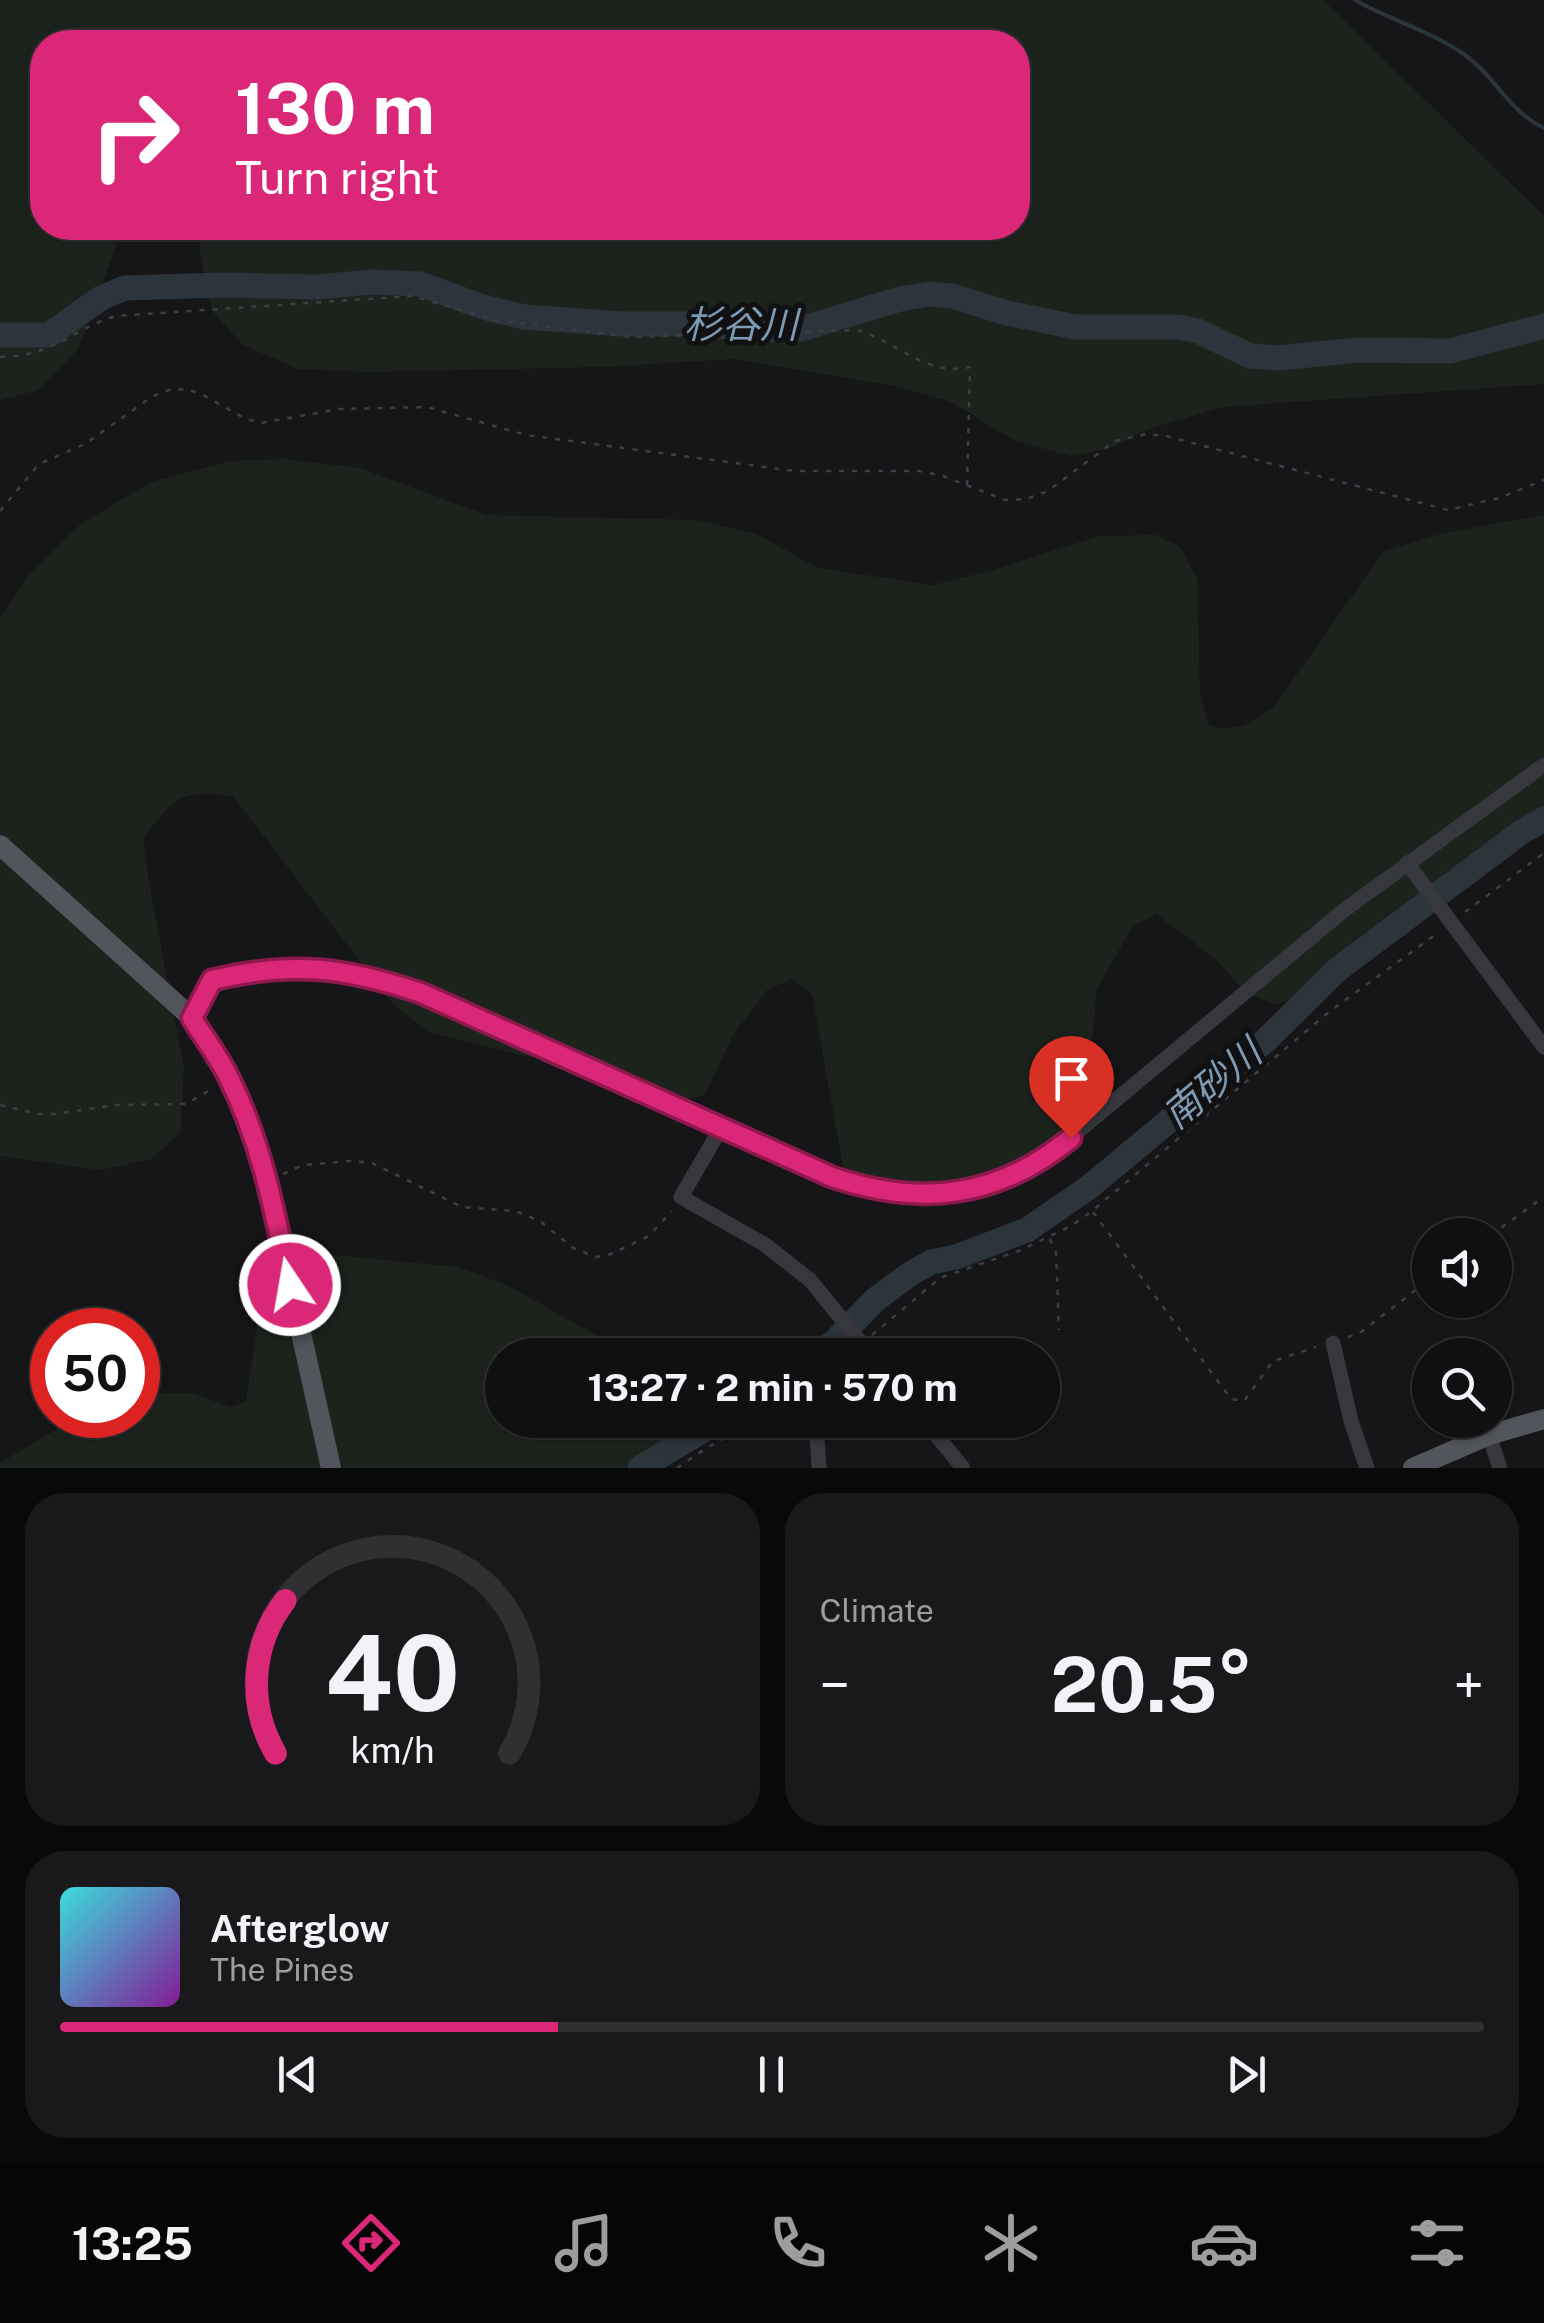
<!DOCTYPE html>
<meta charset="utf-8">
<style>
body{margin:0;font-family:"Public Sans","Noto Sans JP",sans-serif;background:#19191b;color:#f1f3f6;height:100vh;display:flex;flex-direction:column;font-size:38px;white-space:nowrap}
*{box-sizing:border-box;margin:0}
p{font-size:32px;color:#9c9d9f}
.icon{flex:none;width:55px;height:55px;fill:none;stroke:currentColor;stroke-width:2;stroke-linecap:round;stroke-linejoin:round}
.map{position:relative;height:1468px;overflow:hidden}
.panel{display:flex;flex-direction:column;gap:25px;padding:25px;background:#09090a;flex:1}
.panel>*{flex:none}
.top-card{position:absolute;left:30px;top:30px;width:1000px;height:210px;border-radius:40px;box-shadow:0 2px 8px #0004,0 0 0 2px #303032;background:#db2777;color:#fff;overflow:hidden}
.fabs{position:absolute;left:1412px;top:1218px;display:grid;gap:20px}
.fabs a{display:grid;place-items:center;width:100px;height:100px;border-radius:50%;background:#101012;box-shadow:0 2px 8px #0004,0 0 0 2px #303032;font-size:50px}
.speed{position:absolute;left:30px;top:1308px;display:flex;gap:20px;font-size:50px;font-weight:700;text-align:center}
.speed>*{display:grid;place-content:center;width:130px;height:130px;border-radius:50%;background:#101012;box-shadow:0 2px 8px #0004,0 0 0 2px #303032;line-height:1}
.speed .limit{border:15px solid #d22;background:#fff;color:#111}
.pin{position:absolute;display:grid;place-items:center;width:85px;height:85px;color:#fff;margin:-102px -42px;border-radius:50% 50% 50% 0;rotate:-45deg;box-shadow:0 0 10px #0007}
.pin .icon{rotate:45deg}
.me{position:absolute;width:110px;margin:-55px;rotate:348deg;stroke-linejoin:round;filter:drop-shadow(0 0 8px #0008)}
.turn{display:flex;align-items:center;gap:35px;height:210px;padding:0 40px;font-size:45px}
.turn .icon{width:130px;height:130px;stroke-width:2.5}
.turn b{display:block;font-size:70px;line-height:85px}
.big{font-size:75px;font-weight:700;line-height:1.1}
.panel .tile{flex:1;display:flex;flex-direction:column;justify-content:center;gap:15px;min-width:0;padding:0 35px;border-radius:40px;background:#19191b}
.panel .dial{align-items:center;gap:0}
.dial svg{height:260px;overflow:visible;fill:none;stroke:#303032;stroke-width:7;stroke-linecap:round;text-anchor:middle}
.dial text{fill:#f1f3f6;stroke:none}
.song{display:flex;align-items:center;gap:30px}
.cover{width:120px;height:120px;border-radius:15px;background:linear-gradient(135deg,hsl(180 70% 55%),hsl(290 70% 35%))}
.played{height:10px;border-radius:5px;background:linear-gradient(90deg,#db2777 35%,#303032 35%)}
.keys{display:flex;justify-content:space-around;direction:ltr}
.heat{display:flex;justify-content:space-between;align-items:center;font-size:55px;direction:ltr}
.panel .tiles{flex:1;display:grid;gap:25px;grid-template-columns:1fr 1fr}
.tile:last-child{grid-column:span 2}
.trip{position:absolute;left:485px;top:1338px;width:575px;height:100px;border-radius:50px;background:#101012;box-shadow:0 2px 8px #0004,0 0 0 2px #303032;font-weight:700;line-height:100px;text-align:center}
.tab-bar{display:flex;height:160px;justify-content:space-around;align-items:center;background:#060607;color:#9c9d9f}
.tab-bar .icon{width:70px;height:70px}
.tab-bar .current{color:#db2777}
.tab-bar b{font-size:45px;color:#f1f3f6}
.map>svg:first-child{display:block}
.green{fill:#1c231d}
.lines{fill:none;stroke-linecap:round;stroke-linejoin:round}
.stream{stroke:#2c353c;stroke-width:4}
.river{stroke:#2c353c;stroke-width:25}
.path{stroke:#3d3f44;stroke-width:2.5;stroke-dasharray:5 8;stroke-linecap:butt}
.minor{stroke:#37383d;stroke-width:15}
.major{stroke:#53555c;stroke-width:20}
.route-casing{stroke:#8e194d;stroke-width:25}
.route{stroke:#db2777;stroke-width:18}
.labels{text-anchor:middle;stroke-width:10;stroke-linejoin:round;paint-order:stroke}
.water-label{font-size:38px;font-style:italic;fill:#7f9bb3;stroke:#111113}
</style>
<div class="map">
<svg width="1544" height="1468" viewBox="0 0 1544 1468">
<rect width="100%" height="100%" fill="#161618"/>
<g class="green">
<path d="M0 0H1323L1544 216V384L1222 407 1145 430 1113 447 1072 456 1015 441 949 401 894 386 733 359 603 367 368 372 298 369 243 345 212 311 200 251V228H1018V42H42V228H123L78 349 38 390 0 400Z"/>
<path d="M285 459 360 468 486 515 697 520 757 534 818 568 933 585 990 571 1099 536 1156 535 1180 547 1197 579 1200 693 1209 725 1221 729 1245 725 1273 708 1384 551 1444 533 1544 515V816L1296 996 1276 1005 1247 993 1214 958 1156 914 1132 927 1097 989 1087 1086 1051 1144 1007 1178 912 1197 846 1183 812 994 792 979 767 990 733 1035 704 1096 664 1102 599 1074 428 1032 392 1003 233 796C178 790 177 796 143 838L150 888 184 1068 180 1133 151 1159 101 1170 0 1156V619L28 575 81 524 151 482 230 461Z"/>
<path d="M333 1255 458 1267 509 1286 631 1355H502V1420H687L697 1447 660 1468H0V1463L81 1415H138V1394L191 1393 231 1407 246 1402 259 1312 293 1276Z"/>
</g>
<g class="lines">
<path class="stream" d="M1355 0C1390 20 1430 31 1462 53 1494 74 1509 112 1544 128"/>
<g class="river">
<path d="M0 335H49L101 298 125 288 224 285 317 287 373 282 420 284 483 307 524 317 623 324H699L756 330 801 329 900 299 930 294 952 296 1007 313 1075 327H1178L1198 331 1250 356 1279 358 1358 350 1450 351 1544 326"/>
<path d="M815 1355 834 1342 876 1299 910 1274 931 1262 956 1257 1027 1230 1088 1188 1265 1041 1337 970 1523 831 1544 819"/>
<path d="M640 1468 720 1420"/>
</g>
<g class="path">
<path d="M0 357C55 356 68 331 116 316L412 296 495 320 631 337 857 330C898 342 926 377 970 367L967 485"/>
<path d="M0 511 39 464 85 444 153 396 169 390 186 389 201 394 244 418 261 423 339 409 427 407 526 435 795 471H919L943 476 1005 500 1026 499 1048 491 1115 441 1146 434 1166 436 1448 510 1499 498 1544 480"/>
<path d="M1465 912 1544 853"/>
<path d="M0 1105 39 1114H56L115 1105 186 1104 212 1089"/>
<path d="M283 1174 303 1165 350 1161 372 1163 462 1207 515 1211 540 1221 573 1248 596 1257 611 1254 649 1236 672 1211"/>
<path d="M1093 1212 1231 1399 1244 1401 1273 1361 1316 1347"/>
<path d="M1491 1235 1544 1197"/>
<path d="M1050 1239 1056 1253 1059 1330"/>
<path d="M872 1335 940 1278 1021 1250 1071 1226 1092 1211 1329 1012 1439 932"/>
<path d="M1348 1337 1360 1333 1430 1279"/>
<path d="M677 1468 708 1447 758 1420"/>
</g>
<g class="minor">
<path d="M1407 863 1544 1047"/>
<path d="M192 1018 212 980C293 961 343 967 421 993L832 1177 867 1189 908 1195 951 1194 985 1187 1022 1171 1052 1153 1343 911 1544 765"/>
<path d="M721 1128 681 1197 764 1244 810 1280 871 1355"/>
<path d="M1333 1343 1351 1421 1367 1468"/>
<path d="M845 1355 861 1342"/>
<path d="M816 1420 819 1468"/>
<path d="M924 1420 963 1468"/>
<path d="M1489 1435 1500 1468"/>
</g>
<g class="major">
<path d="M0 845 192 1018 228 1075 266 1175 331 1468"/>
<path d="M1413 1468 1489 1435 1544 1419"/>
</g>
</g>
<g class="lines">
<g class="route-casing">
<path id="route" d="M290 1285C275 1214 262 1143 229 1078 219 1057 204 1038 192 1018L212 980C292 961 344 967 421 993L832 1177C921 1207 998 1198 1071 1138"/>
</g>
<use href="#route" class="route"/>
</g>
<g class="labels">
<g class="water-label">
<text x="741" y="338">杉谷川</text>
<text transform="translate(1212 1084) rotate(-40)" y="13">南砂川</text>
</g>
</g>
</svg>
<div class="fabs">
<a><svg class="icon" aria-label="sound" viewBox="0 0 24 24"><path d="M4 9h4l5-4v14l-5-4H4zM17 9q2 3 0 6"/></svg></a>
<a><svg class="icon" aria-label="search" viewBox="0 0 24 24"><circle cx="10" cy="10" r="6"/><path d="M15 15l6 6"/></svg></a>
</div>
<div class="speed"><div class="limit">50</div></div>
<div class="pin" style="left:1071px;top:1138px;background:#d93025"><svg class="icon" aria-label="arrive" viewBox="0 0 24 24"><path d="M6 21V4h12l-3 4 3 4H6"/></svg></div>
<svg class="me" style="left:290px;top:1285px" viewBox="-20 -20 40 40"><circle r="17" fill="#db2777" stroke="#fff" stroke-width="3"/><path d="M0-11L8 9 0 5-8 9z" fill="#fff"/></svg>
<div class="trip">13:27 · 2 min · 570 m</div>
<div class="top-card">
<div class="turn"><svg class="icon" aria-label="right" viewBox="0 0 24 24"><path d="M7 20v-9h11M14 6l5 5-5 5"/></svg><div><b>130 m</b>Turn right</div></div>
</div>
</div>
<section class="panel">
<div class="tiles">
<div class="tile dial"><svg viewBox="0 0 100 80">
<path d="M14 69A42 42 0 1 1 86 69"/>
<path d="M14 69A42 42 0 0 1 17 22" stroke="#db2777"/>
<text x="50" y="56" font-size="32" font-weight="700">40</text>
<text x="50" y="72" font-size="11">km/h</text>
</svg></div>
<div class="tile"><p>Climate</p>
<div class="heat"><a>−</a><b class="big">20.5°</b><a>+</a></div>
</div>
<div class="tile">
<div class="song"><i class="cover"></i><div><b>Afterglow</b><p>The Pines</p></div></div>
<div class="played"></div>
<div class="keys"><svg class="icon" aria-label="previous" viewBox="0 0 24 24"><path d="M18 5L8 12l10 7zM5 5v14"/></svg><svg class="icon" aria-label="pause" viewBox="0 0 24 24"><path d="M8 5v14M16 5v14"/></svg><svg class="icon" aria-label="next" viewBox="0 0 24 24"><path d="M6 5l10 7-10 7zM19 5v14"/></svg></div>
</div>
</div>
</section>
<nav class="tab-bar">
<b>13:25</b>
<svg class="icon current" aria-label="directions" viewBox="0 0 24 24"><path d="M12 3l9 9-9 9-9-9zM9 14v-3h6M13 9l2 2-2 2"/></svg>
<svg class="icon" aria-label="music" viewBox="0 0 24 24"><path d="M9 18V5l10-2v13"/><circle cx="6" cy="18" r="3"/><circle cx="16" cy="16" r="3"/></svg>
<svg class="icon" aria-label="phone" viewBox="0 0 24 24"><path d="M5 4h4l2 5-3 2q2 4 5 5l2-3 5 2v4C11 20 4 13 5 4z"/></svg>
<svg class="icon" aria-label="climate" viewBox="0 0 24 24"><path d="M12 3v18M4 7l16 10M4 17L20 7"/></svg>
<svg class="icon" aria-label="car" viewBox="0 0 24 24"><path d="M5 17H2v-5l4-1 3-4h7l3 4 3 1v5h-3M9 17h6M6 11h13"/><circle cx="7" cy="17" r="2"/><circle cx="17" cy="17" r="2"/></svg>
<svg class="icon" aria-label="filters" viewBox="0 0 24 24"><path d="M4 7h16M4 17h16"/><circle cx="9" cy="7" r="2"/><circle cx="15" cy="17" r="2"/></svg>
</nav>
